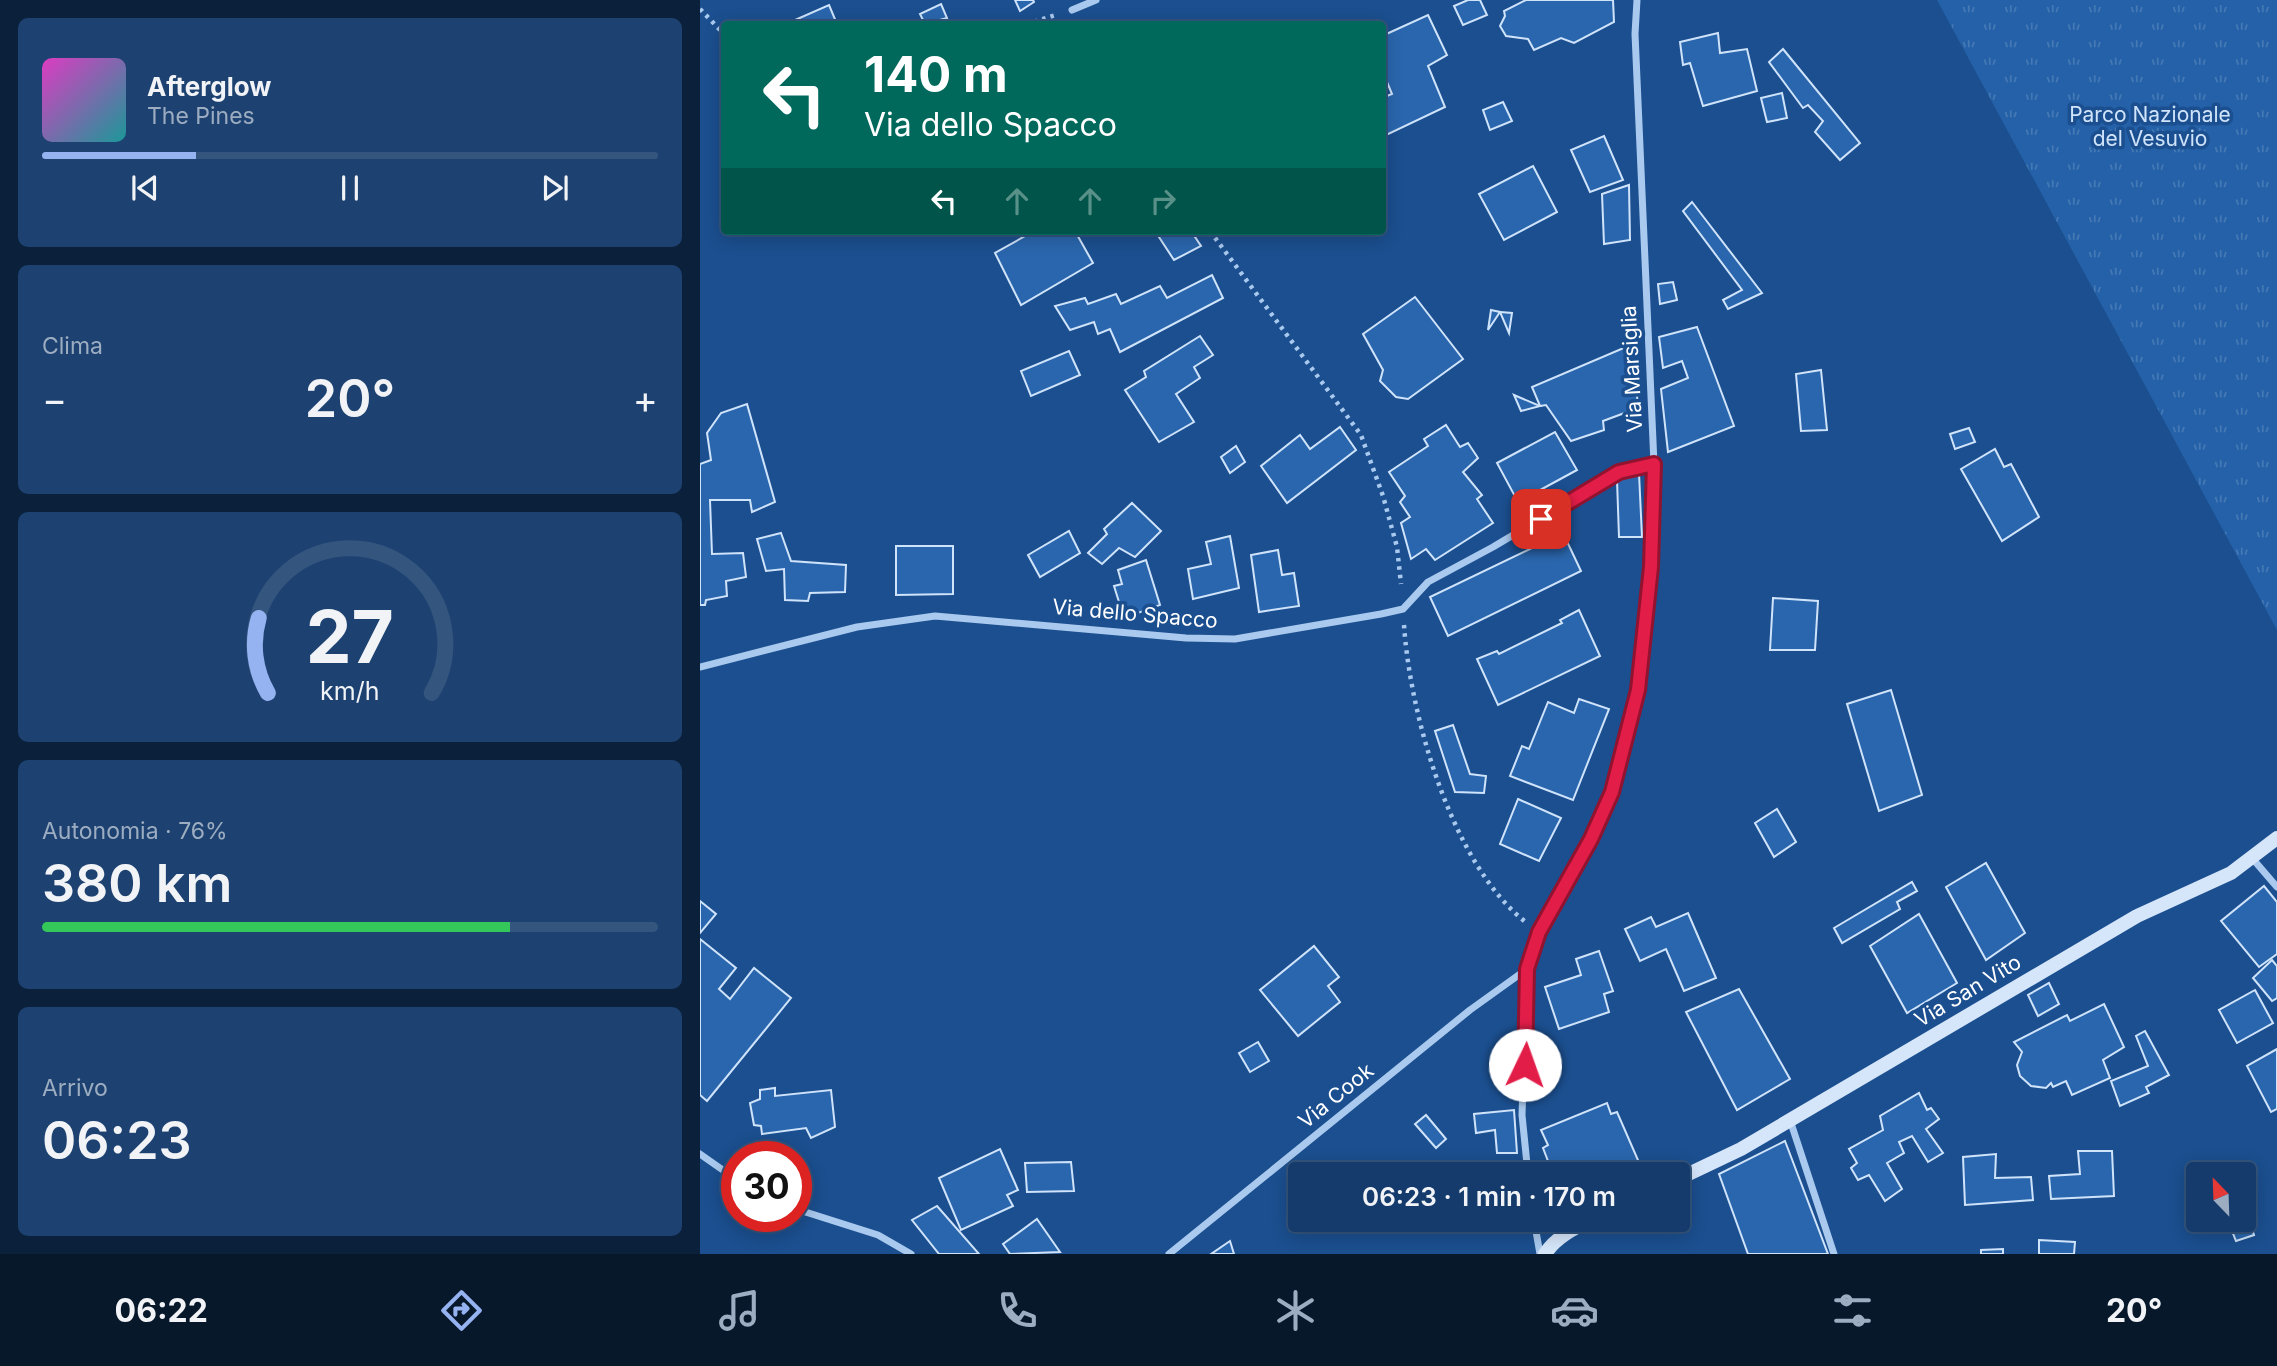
<!DOCTYPE html>
<html lang="it">
<meta charset="utf-8">
<style>
body{margin:0;font-family:Inter,sans-serif;background:#1d4271;color:#f1f3f6;height:100vh;display:flex;flex-direction:column;font-size:26px;white-space:nowrap}
*{box-sizing:border-box;margin:0}
p{font-size:23px;color:#9dadc1}
.icon{flex:none;width:38px;height:38px;fill:none;stroke:currentColor;stroke-width:2;stroke-linecap:round;stroke-linejoin:round}
.map{position:relative;flex:1;overflow:hidden}
.side{display:flex;flex-direction:column;gap:18px;padding:18px;background:#0b203b;width:700px}
.side>*{flex:none}
.hud{position:absolute;left:21px;top:21px;width:665px;height:214px;border-radius:7px;box-shadow:0 4px 18px #0003,0 0 0 2px #33557e;background:#00695c;color:#fff;overflow:hidden}
.needle{width:46px;rotate:337deg}
.tools{position:absolute;left:1486px;top:1162px;display:grid;gap:14px}
.tools a{display:grid;place-items:center;width:70px;height:70px;border-radius:7px;background:#143b6b;box-shadow:0 4px 18px #0003,0 0 0 2px #33557e;font-size:35px}
.speed{position:absolute;left:21px;top:1141px;display:flex;gap:14px;font-size:35px;font-weight:700;text-align:center}
.speed>*{display:grid;place-content:center;width:91px;height:91px;border-radius:50%;background:#143b6b;box-shadow:0 4px 18px #0003,0 0 0 2px #33557e;line-height:1}
.speed .limit{border:10px solid #d22;background:#fff;color:#111}
.pin{position:absolute;display:grid;place-items:center;width:60px;height:60px;color:#fff;margin:-30px;border-radius:14px;box-shadow:0 4px 10px #0006}
.me{position:absolute;width:77px;margin:-38px;rotate:3deg;stroke-linejoin:round;filter:drop-shadow(0 0 5px #0008)}
.turn{display:flex;align-items:center;gap:24px;height:147px;padding:0 28px;font-size:32px}
.turn .icon{width:91px;height:91px;stroke-width:2.5}
.turn b{display:block;font-size:49px;line-height:60px}
.lanes{display:flex;align-items:center;height:66px;padding:0 28px;background:#0003;justify-content:center;gap:35px;direction:ltr}
.lanes .off{opacity:.35}
.big{font-size:52px;font-weight:600;line-height:1.1}
.side .tile{flex:1;display:flex;flex-direction:column;justify-content:center;gap:10px;min-width:0;padding:0 24px;border-radius:10px;background:#1d4271}
.side .dial{align-items:center;gap:0}
.dial svg{height:182px;overflow:visible;fill:none;stroke:#33557e;stroke-width:7;stroke-linecap:round;text-anchor:middle}
.dial text{fill:#f1f3f6;stroke:none}
.song{display:flex;align-items:center;gap:21px}
.cover{width:84px;height:84px;border-radius:10px;background:linear-gradient(135deg,hsl(310 70% 55%),hsl(180 70% 35%))}
.played{height:7px;border-radius:4px;background:linear-gradient(90deg,#95b2f1 25%,#33557e 25%)}
.keys{display:flex;justify-content:space-around;direction:ltr}
.heat{display:flex;justify-content:space-between;align-items:center;font-size:38px;direction:ltr}
.charge{height:10px;border-radius:5px;background:linear-gradient(90deg,#34c759 76%,#33557e 0)}
.trip{position:absolute;left:588px;top:1162px;width:402px;height:70px;border-radius:7px;background:#143b6b;box-shadow:0 4px 18px #0003,0 0 0 2px #33557e;font-weight:600;line-height:70px;text-align:center}
.dock{display:flex;height:112px;justify-content:space-around;align-items:center;background:#08182b;color:#9dadc1}
.dock .icon{width:49px;height:49px}
.dock .active{color:#95b2f1}
.dock b{font-size:32px;color:#f1f3f6}
main{display:flex;flex:1;min-height:0}
.map>svg:first-child{display:block}
.park{fill:url(#park-tufts)}
.building{fill:#2a66ad;stroke:#cfe3fa;stroke-width:2}
.lines{fill:none;stroke-linecap:round;stroke-linejoin:round}
.path{stroke:#a9c9ee;stroke-width:4.5;stroke-dasharray:3.5 5;stroke-linecap:butt}
.street{stroke:#a9c9ee;stroke-width:7}
.secondary{stroke:#d6e6fa;stroke-width:14}
.route-casing{stroke:#92132f;stroke-width:18}
.route{stroke:#e11d48;stroke-width:12}
.labels{text-anchor:middle;stroke-width:7;stroke-linejoin:round;paint-order:stroke}
.park-label{font-size:21px;fill:#cfe3fa;stroke:#1b4f8f}
.street-label{font-size:21px;fill:#fff;stroke:#1b4f8f}
</style>
<main>
<section class="side">
<div class="tile">
<div class="song"><i class="cover"></i><div><b>Afterglow</b><p>The Pines</p></div></div>
<div class="played"></div>
<div class="keys"><svg class="icon" aria-label="previous" viewBox="0 0 24 24"><path d="M18 5L8 12l10 7zM5 5v14"/></svg><svg class="icon" aria-label="pause" viewBox="0 0 24 24"><path d="M8 5v14M16 5v14"/></svg><svg class="icon" aria-label="next" viewBox="0 0 24 24"><path d="M6 5l10 7-10 7zM19 5v14"/></svg></div>
</div>
<div class="tile"><p>Clima</p>
<div class="heat"><a>−</a><b class="big">20°</b><a>+</a></div>
</div>
<div class="tile dial"><svg viewBox="0 0 100 80">
<path d="M14 69A42 42 0 1 1 86 69"/>
<path d="M14 69A42 42 0 0 1 10 36" stroke="#95b2f1"/>
<text x="50" y="56" font-size="32" font-weight="700">27</text>
<text x="50" y="72" font-size="11">km/h</text>
</svg></div>
<div class="tile"><p>Autonomia · 76%</p><b class="big">380 km</b><div class="charge"></div></div>
<div class="tile"><p>Arrivo</p><b class="big">06:23</b></div>
</section>
<div class="map">
<svg width="1577" height="1254" viewBox="0 0 1577 1254">
<defs>
<pattern id="park-tufts" width="24" height="20" patternUnits="userSpaceOnUse" patternTransform="scale(1.75)"><rect width="24" height="20" fill="#2461a8"/><path d="M3 7l-1-3M5 7V3M7 7l1-3M15 17l-1-3M17 17v-4M19 17l1-3" fill="none" stroke="#4579b5"/></pattern>
</defs>
<rect width="100%" height="100%" fill="#1b4f8f"/>
<path class="park" d="M1237 0H1577V630Z"/>
<g class="building">
<path d="M315 0H333L334 2 320 11Z"/>
<path d="M768 0H780L787 15 763 25 754 6Z"/>
<path d="M826 0H913L914 22 874 43 861 38 834 50 828 39 806 36 800 26 805 16 804 11Z"/>
<path d="M241 4 247 18 225 24 220 14Z"/>
<path d="M129 5 137 24H86Z"/>
<path d="M728 15 747 55 728 66 745 107 682 137V98L692 94 682 70V36Z"/>
<path d="M1018 33 1020 53 1047 49 1057 91 1003 106 990 63 983 65 980 42Z"/>
<path d="M1083 49 1160 143 1140 160 1115 132 1123 121 1108 105 1103 108 1069 62Z"/>
<path d="M1082 93 1087 118 1067 122 1061 98Z"/>
<path d="M803 102 812 121 790 130 783 110Z"/>
<path d="M904 136 923 180 890 192 871 150Z"/>
<path d="M833 166 857 212 804 240 779 194Z"/>
<path d="M929 185 930 240 904 244 902 194Z"/>
<path d="M992 202 1062 293 1028 309 1023 300 1042 290 983 211Z"/>
<path d="M334 231H375L393 263 321 305 295 253Z"/>
<path d="M455 231H491L501 246 474 260Z"/>
<path d="M512 275 523 298 420 352 410 329 398 334 394 322 370 330 355 306 385 298 388 304 416 294 421 304 460 286 467 298Z"/>
<path d="M973 282 977 300 960 304 958 284Z"/>
<path d="M715 297 763 359 708 399 696 397 680 381 683 370 663 334Z"/>
<path d="M791 310 800 312 788 330Z"/>
<path d="M800 312 812 313 809 333Z"/>
<path d="M997 327 1034 426 968 452 961 389 988 378 982 361 963 368 959 337Z"/>
<path d="M500 336 513 355 494 367 500 378 476 394 494 422 459 442 425 390 446 377 444 371Z"/>
<path d="M933 344 938 408 903 421 904 430 871 441 846 405 840 406 832 387Z"/>
<path d="M369 351 380 375 331 396 321 371Z"/>
<path d="M1121 370 1127 430 1101 431 1096 374Z"/>
<path d="M814 395 840 406 821 411Z"/>
<path d="M47 404 75 502 52 512 50 500H10L12 554 43 553 46 577 26 581 27 596 6 600 5 605H0V464L11 460 7 433 21 413Z"/>
<path d="M746 425 760 447 768 443 778 458 763 472 782 495 777 499 793 523 735 560 726 549 711 559 701 523 710 517 700 502 705 496 689 472 728 446 724 439Z"/>
<path d="M640 427 656 450 587 503 561 466 600 435 610 449Z"/>
<path d="M1269 428 1275 442 1255 449 1250 434Z"/>
<path d="M855 432 877 470 818 502 797 463Z"/>
<path d="M536 446 545 462 530 473 521 457Z"/>
<path d="M1295 449 1304 467 1311 464 1339 517 1302 541 1261 469Z"/>
<path d="M939 473 942 537H919L917 480Z"/>
<path d="M432 503 461 531 435 557 419 548 402 564 388 553 407 534 404 529Z"/>
<path d="M369 531 380 553 340 577 328 555Z"/>
<path d="M81 533 91 561 146 565 145 592 110 593 108 601 85 600 84 569 66 571 57 539Z"/>
<path d="M863 533 881 571 748 636 730 597Z"/>
<path d="M530 536 539 588 493 599 488 569 511 564 506 542Z"/>
<path d="M196 546H253V594L196 595Z"/>
<path d="M578 550 582 575 594 573 599 606 559 612 551 555Z"/>
<path d="M446 560 460 605 424 618 414 586 422 584 418 570Z"/>
<path d="M1073 598 1118 601 1115 650H1070Z"/>
<path d="M879 610 900 656 798 705 777 659 797 651 799 654 862 623 860 620Z"/>
<path d="M1191 690 1222 795 1179 811 1147 704Z"/>
<path d="M879 699 909 709 873 800 810 776 822 746 829 749 848 702 874 713Z"/>
<path d="M753 725 770 774 786 776 784 793 755 792 735 731Z"/>
<path d="M818 799 861 818 839 861 800 844Z"/>
<path d="M1077 809 1096 842 1074 857 1055 823Z"/>
<path d="M1286 863 1325 933 1286 960 1246 887Z"/>
<path d="M1212 882 1217 891 1197 902 1200 909 1142 943 1134 928Z"/>
<path d="M1564 886 1577 902V954L1559 967 1521 921Z"/>
<path d="M0 901 16 914 0 933Z"/>
<path d="M988 913 1016 978 984 991 966 949 940 961 925 929 951 917 956 927Z"/>
<path d="M1219 914 1257 983 1207 1013 1170 946Z"/>
<path d="M0 939 36 968 19 989 30 999 54 968 91 998 7 1101 0 1095Z"/>
<path d="M614 946 639 977 628 986 640 1002 598 1036 560 990Z"/>
<path d="M899 951 913 991 904 994 909 1012 859 1029 845 987 881 975 876 959Z"/>
<path d="M1572 960 1577 966V998L1572 1001 1553 978Z"/>
<path d="M1349 983 1359 1004 1338 1016 1328 995Z"/>
<path d="M1039 989 1090 1079 1037 1110 986 1012Z"/>
<path d="M1555 990 1573 1023 1537 1043 1519 1010Z"/>
<path d="M1404 1004 1424 1047 1403 1060 1410 1078 1372 1095 1366 1081 1353 1087 1351 1083 1346 1088 1331 1086 1320 1076 1317 1065 1322 1052 1314 1042 1367 1015 1370 1021Z"/>
<path d="M1445 1031 1469 1075 1446 1087 1449 1093 1420 1106 1411 1081 1448 1066 1436 1036Z"/>
<path d="M558 1042 569 1061 550 1072 539 1053Z"/>
<path d="M1577 1049V1109L1571 1112 1547 1066Z"/>
<path d="M75 1088V1096L131 1090 135 1127 111 1138 106 1128 62 1134 61 1126 54 1125 50 1103 60 1099V1090Z"/>
<path d="M1219 1093 1227 1110 1231 1108 1239 1119 1226 1129 1243 1153 1228 1162 1212 1136 1199 1142 1204 1153 1187 1163 1202 1189 1185 1201 1169 1175 1158 1180 1151 1168 1157 1163 1149 1149 1183 1130 1180 1116Z"/>
<path d="M907 1103 911 1114 917 1112 941 1167 924 1174H853L843 1148 848 1145 841 1130Z"/>
<path d="M814 1110 817 1153H797L795 1130 776 1133 774 1114Z"/>
<path d="M726 1115 746 1139 736 1148 715 1124Z"/>
<path d="M1085 1141 1128 1254H1048L1019 1174Z"/>
<path d="M300 1149 318 1190 307 1195 313 1206 261 1230 239 1178Z"/>
<path d="M1378 1151H1412L1414 1196 1351 1199 1349 1176 1380 1174Z"/>
<path d="M1296 1154 1295 1178 1331 1177 1333 1200 1265 1205 1263 1157Z"/>
<path d="M371 1162 374 1191 327 1192 325 1163Z"/>
<path d="M237 1206 279 1254H239L212 1220Z"/>
<path d="M1547 1213 1554 1235 1536 1241 1528 1221 1544 1220Z"/>
<path d="M337 1219 360 1252 310 1254 303 1244Z"/>
<path d="M1339 1240 1375 1242 1374 1254H1339Z"/>
<path d="M530 1241 534 1254H511Z"/>
<path d="M1303 1249V1254H1281V1250Z"/>
</g>
<g class="lines">
<g class="path">
<path d="M0 9 24 34"/>
<path d="M326 24 356 15"/>
<path d="M510 231 661 435 683 496 697 547 701 584"/>
<path d="M704 625C710 715 752 866 827 923"/>
</g>
<g class="street">
<path d="M372 10 396 0"/>
<path d="M0 667 157 627 235 616 486 638 535 639 681 614 703 609 728 582 793 547 919 472 954 464"/>
<path d="M1552 858 1577 887"/>
<path d="M1090 1120 1134 1254"/>
<path d="M0 1154 37 1180"/>
<path d="M828 1174 822 1115 827 969 839 932 891 839 912 792 938 690 945 638 954 464 935 34 937 0"/>
<path d="M96 1209 178 1235 211 1254"/>
<path d="M834 1220 840 1254"/>
<path d="M469 1254 770 1010 827 969"/>
</g>
<g class="secondary">
<path d="M978 1179 1041 1149 1437 916 1531 873 1577 838"/>
<path d="M845 1254C855 1238 874 1228 891 1220"/>
</g>
</g>
<g class="lines">
<g class="route-casing">
<path id="route" d="M825 1065 827 969 839 932 891 839 912 792 938 690 951 567 954 464 919 472 841 519"/>
</g>
<use href="#route" class="route"/>
</g>
<g class="labels">
<g class="park-label">
<text x="1450" y="122">Parco Nazionale<tspan x="1450" dy="24">del Vesuvio</tspan></text>
</g>
<g class="street-label">
<text transform="translate(932 369) rotate(-93)" y="7">Via Marsiglia</text>
<text transform="translate(435 614) rotate(5)" y="7">Via dello Spacco</text>
<text transform="translate(1268 991) rotate(-31)" y="7">Via San Vito</text>
<text transform="translate(636 1096) rotate(-39)" y="7">Via Cook</text>
</g>
</g>
</svg>
<div class="tools">
<a><svg class="needle" viewBox="-14 -14 28 28"><path d="M0-13l5 13h-10z" fill="#e53935"/><path d="M0 13l5-13h-10z" fill="#9dadc1"/></svg></a>
</div>
<div class="speed"><div class="limit">30</div></div>
<div class="pin" style="left:841px;top:519px;background:#d93025"><svg class="icon" aria-label="arrive" viewBox="0 0 24 24"><path d="M6 21V4h12l-3 4 3 4H6"/></svg></div>
<svg class="me" style="left:825px;top:1065px" viewBox="-20 -20 40 40"><circle r="19" fill="#fff"/><path d="M0-13L10 11 0 6-10 11z" fill="#e11d48"/></svg>
<div class="trip">06:23 · 1 min · 170 m</div>
<div class="hud">
<div class="turn"><svg class="icon" aria-label="left" viewBox="0 0 24 24"><path d="M17 20v-9H6M10 6l-5 5 5 5"/></svg><div><b>140 m</b>Via dello Spacco</div></div>
<div class="lanes"><svg class="icon" aria-label="left" viewBox="0 0 24 24"><path d="M17 20v-9H6M10 6l-5 5 5 5"/></svg><svg class="icon off" aria-label="ahead" viewBox="0 0 24 24"><path d="M12 20V5M6 11l6-6 6 6"/></svg><svg class="icon off" aria-label="ahead" viewBox="0 0 24 24"><path d="M12 20V5M6 11l6-6 6 6"/></svg><svg class="icon off" aria-label="right" viewBox="0 0 24 24"><path d="M7 20v-9h11M14 6l5 5-5 5"/></svg></div>
</div>
</div>
</main>
<nav class="dock">
<b>06:22</b>
<svg class="icon active" aria-label="directions" viewBox="0 0 24 24"><path d="M12 3l9 9-9 9-9-9zM9 14v-3h6M13 9l2 2-2 2"/></svg>
<svg class="icon" aria-label="music" viewBox="0 0 24 24"><path d="M9 18V5l10-2v13"/><circle cx="6" cy="18" r="3"/><circle cx="16" cy="16" r="3"/></svg>
<svg class="icon" aria-label="phone" viewBox="0 0 24 24"><path d="M5 4h4l2 5-3 2q2 4 5 5l2-3 5 2v4C11 20 4 13 5 4z"/></svg>
<svg class="icon" aria-label="climate" viewBox="0 0 24 24"><path d="M12 3v18M4 7l16 10M4 17L20 7"/></svg>
<svg class="icon" aria-label="car" viewBox="0 0 24 24"><path d="M5 17H2v-5l4-1 3-4h7l3 4 3 1v5h-3M9 17h6M6 11h13"/><circle cx="7" cy="17" r="2"/><circle cx="17" cy="17" r="2"/></svg>
<svg class="icon" aria-label="filters" viewBox="0 0 24 24"><path d="M4 7h16M4 17h16"/><circle cx="9" cy="7" r="2"/><circle cx="15" cy="17" r="2"/></svg>
<b>20°</b>
</nav>
